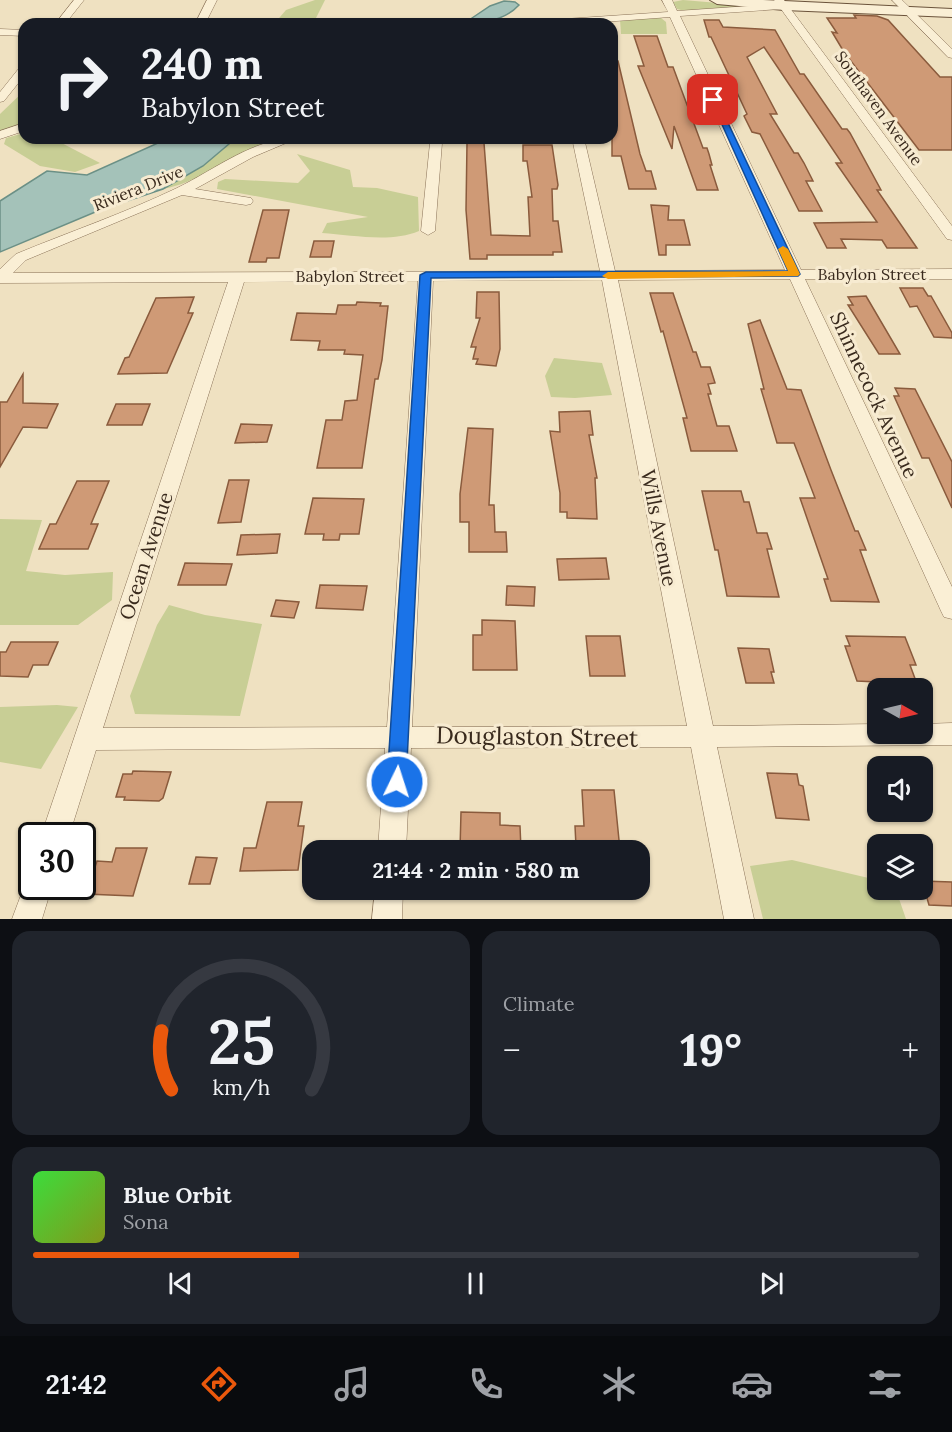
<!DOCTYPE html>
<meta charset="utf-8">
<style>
body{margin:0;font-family:Lora,serif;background:#20242c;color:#f1f3f6;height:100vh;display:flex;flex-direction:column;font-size:22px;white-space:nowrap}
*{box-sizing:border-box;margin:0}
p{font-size:20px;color:#9ea1a6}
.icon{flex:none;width:33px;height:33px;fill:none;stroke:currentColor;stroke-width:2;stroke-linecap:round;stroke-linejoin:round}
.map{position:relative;height:919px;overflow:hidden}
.panel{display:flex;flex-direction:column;gap:12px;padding:12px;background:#0d0f14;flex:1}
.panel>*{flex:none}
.top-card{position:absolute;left:18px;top:18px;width:600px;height:126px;border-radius:18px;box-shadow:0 2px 4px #0004;background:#171b24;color:#f1f3f6;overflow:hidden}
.needle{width:39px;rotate:98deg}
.fabs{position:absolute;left:867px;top:678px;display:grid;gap:12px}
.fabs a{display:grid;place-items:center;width:66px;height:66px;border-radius:12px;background:#171b24;box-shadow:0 2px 4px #0004;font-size:30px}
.speed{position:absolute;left:18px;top:822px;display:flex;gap:12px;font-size:30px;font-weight:700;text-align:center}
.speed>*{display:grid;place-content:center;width:78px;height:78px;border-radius:50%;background:#171b24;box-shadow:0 2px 4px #0004;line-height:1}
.speed .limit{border:3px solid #111;border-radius:9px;background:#fff;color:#111}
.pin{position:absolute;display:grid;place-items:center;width:51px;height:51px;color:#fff;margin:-26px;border-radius:12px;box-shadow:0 3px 9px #0006}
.me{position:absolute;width:66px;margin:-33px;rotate:4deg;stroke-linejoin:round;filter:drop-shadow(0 0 4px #0008)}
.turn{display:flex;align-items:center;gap:21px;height:126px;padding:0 24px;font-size:27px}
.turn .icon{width:78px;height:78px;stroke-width:2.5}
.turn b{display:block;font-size:42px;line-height:51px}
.big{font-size:45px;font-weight:700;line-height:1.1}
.panel .widget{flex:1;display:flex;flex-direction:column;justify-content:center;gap:9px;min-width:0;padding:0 21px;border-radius:18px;background:#20242c}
.panel .dial{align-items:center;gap:0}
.dial svg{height:156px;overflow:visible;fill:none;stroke:#363941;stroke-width:7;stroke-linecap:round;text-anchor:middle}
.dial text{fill:#f1f3f6;stroke:none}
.song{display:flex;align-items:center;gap:18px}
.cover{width:72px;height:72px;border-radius:9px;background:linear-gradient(135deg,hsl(120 70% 55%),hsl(70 70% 35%))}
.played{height:6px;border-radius:3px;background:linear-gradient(90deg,#ea580c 30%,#363941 30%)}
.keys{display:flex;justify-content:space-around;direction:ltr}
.heat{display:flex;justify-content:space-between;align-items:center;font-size:33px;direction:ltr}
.panel .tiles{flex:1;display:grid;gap:12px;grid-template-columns:1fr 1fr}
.widget:last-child{grid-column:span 2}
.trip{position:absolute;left:302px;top:840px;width:348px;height:60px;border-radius:18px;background:#171b24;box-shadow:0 2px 4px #0004;font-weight:700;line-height:60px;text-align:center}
.dock{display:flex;height:96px;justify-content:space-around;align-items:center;background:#090b0e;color:#9ea1a6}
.dock .icon{width:42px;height:42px}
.dock .selected{color:#ea580c}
.dock b{font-size:27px;color:#f1f3f6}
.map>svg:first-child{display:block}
.green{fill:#c8ce95}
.water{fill:#a4c2b9;stroke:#6b9086;stroke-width:1.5}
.building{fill:#cf9a76;stroke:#8a5b3d;stroke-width:1.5}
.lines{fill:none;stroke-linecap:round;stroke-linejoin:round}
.minor-casing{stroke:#8a7258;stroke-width:1}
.secondary-casing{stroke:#6b533b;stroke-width:2}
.minor{fill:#faefd5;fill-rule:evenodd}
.secondary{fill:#faefd5;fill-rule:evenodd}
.route{fill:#1a73e8;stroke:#114b97;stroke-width:1.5}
.slow{fill:#f59e0b}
.labels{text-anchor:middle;stroke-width:6;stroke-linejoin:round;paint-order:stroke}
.far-street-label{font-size:16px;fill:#392a1d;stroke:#f7ebd1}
.street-label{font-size:20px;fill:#392a1d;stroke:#f7ebd1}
.near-street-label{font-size:24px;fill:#392a1d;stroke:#f7ebd1}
</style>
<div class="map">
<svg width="952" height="919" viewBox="0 0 952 919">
<rect width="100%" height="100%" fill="#efe1c1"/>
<g class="green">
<path d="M315 0H325L313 24H274L286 10Z"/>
<path d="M683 0 754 6 685 11 677 9 673 2Z"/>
<path d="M661 18 666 22 667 34H621L620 19Z"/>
<path d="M24 91V125L0 131V114Z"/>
<path d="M24 133V138H52L100 163 75 172 40 166 4 144 6 138Z"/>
<path d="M236 138H278C239 152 203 181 163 189L203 166Z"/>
<path d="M297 154 350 170 353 187 377 188 418 197 419 231C391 243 352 235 322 233L327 223 368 217 217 189 218 182 225 179 298 183 310 171Z"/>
<path d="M554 358 602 363 612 395 575 398 551 397 545 376Z"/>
<path d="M0 519 42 520 26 571 65 575 113 572 112 600 78 625H0Z"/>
<path d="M169 605 205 615 262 624 240 716 135 714 130 696 157 625Z"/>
<path d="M57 705 78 707 41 769 0 762V707Z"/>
<path d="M792 860 877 880 878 890H896L906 919H763L750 866Z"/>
</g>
<g class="water">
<path d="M504 1 515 2 519 5C507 18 493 21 476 22L472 18 490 6Z"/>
<path d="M169 138H236L203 166 163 189 100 210 0 252V201L47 171 87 175Z"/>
</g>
<g class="building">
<path d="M854 15 877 16 888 20 940 77H952V150H919L844 52 832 32 837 33 827 18H856Z"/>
<path d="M704 20H719L723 27 775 30 800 74H804L842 129H847L850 133 881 190H877L917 248H887L882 240 841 239 846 248H827L814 223 877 222 836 163H842L764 47 747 57 777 114H770L794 153H798L804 163 813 181H806L822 211H799L760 134 752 132 744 116 747 114 711 37H709Z"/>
<path d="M634 36H657L668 67H673L703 148H707L709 154 712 165H710L718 190H697L674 126 672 149 638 66H644Z"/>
<path d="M612 61H618L640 154 646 171H651L656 189H629L621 156H612Z"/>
<path d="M467 143H484L491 235 530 236 528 197H532L527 161H523V145H552L558 185 557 189H552L553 221H558L562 252H553V255H487V259H470L466 210Z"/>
<path d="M651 205 669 206 668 220H684L690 245H666V255H659Z"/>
<path d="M263 210H289L279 258H267L266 262H249Z"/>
<path d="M314 241H334L331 257H310Z"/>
<path d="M900 288H923L928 296H931L952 333V338L934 337 917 306 910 307Z"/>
<path d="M477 292H499L500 349 496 366 476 364 478 359H473L476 347H471L480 318H476Z"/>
<path d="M650 293H673L693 352H696L701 367H710L715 383 708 384 711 394H708L717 426H729L737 451H691L683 418H687L663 331 661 332Z"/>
<path d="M866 296 900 354H879L848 305H853L848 297Z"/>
<path d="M194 297 188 313H193L167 373 118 374 125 358 129 357 156 298Z"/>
<path d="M357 302 381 303 380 306H388L382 360 378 379H375L362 468H317L326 420H342L345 401 357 400 363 355 344 354 345 350H318L320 341 291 340 297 313 336 314 338 305H356Z"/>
<path d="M760 320 787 389 801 390 831 470 855 531H858L866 550H860L879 602 831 601 824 579H828L800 498H815L794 443H777L761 389H764L748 324Z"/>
<path d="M23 374V403L58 404 47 428 23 427 0 467V402H7Z"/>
<path d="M895 388 915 389 952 462V508L929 458H922L894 396H899Z"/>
<path d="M116 404H150L142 425H107Z"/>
<path d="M590 411 593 435H589L597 478H595L597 519 567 518V512H560V493L550 431 560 432 559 412Z"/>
<path d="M241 424 272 425 267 442 235 443Z"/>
<path d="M468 428 493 429 489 505H494L495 532H506L507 552H469V522H460V494Z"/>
<path d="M229 480H249L241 522 218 523Z"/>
<path d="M77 481H109L91 524H98L88 549H39L50 524H56Z"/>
<path d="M702 491H741L744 502H749L757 533H767L772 549H767L779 597 727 596 718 550H715Z"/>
<path d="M313 498 364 499 359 534H340L339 540H323L324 534H305Z"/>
<path d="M280 534 277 553 237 555 241 535Z"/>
<path d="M606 558 609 579 559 580 557 559Z"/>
<path d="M185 563 232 564 226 585H178Z"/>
<path d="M320 585 367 586 363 610 316 608Z"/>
<path d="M507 586 535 587 534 606 506 605Z"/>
<path d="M276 600 299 602 294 618 271 616Z"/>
<path d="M482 620 515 621 517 670H473V635H482Z"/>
<path d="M586 636H620L625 676H590Z"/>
<path d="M846 636 905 637 916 665H910L917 684 857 681 845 646H850Z"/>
<path d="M11 642H58L48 665H33L28 677 0 676V652H6Z"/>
<path d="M738 648 769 649 774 672H771L774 683H746Z"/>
<path d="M133 771 171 772 163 798 159 801 124 800 125 797H116L123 774H132Z"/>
<path d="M767 773 797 774 799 785 803 786 809 820 776 818Z"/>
<path d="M582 790H614L620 850H586V846H576L575 826H584Z"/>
<path d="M267 802H302L298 826H304L298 870 240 871 244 848H256Z"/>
<path d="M461 812 500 813V825L520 826 521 850H460Z"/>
<path d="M116 848H147L133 896 86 894 97 861 112 862Z"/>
<path d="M196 857 217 858 210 884H189Z"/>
<path d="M922 881 952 882V906L929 905Z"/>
</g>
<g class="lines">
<g class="minor-casing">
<g id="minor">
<path d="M74 0H84L65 24H55Z"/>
<path d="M207 0H217L205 24H195Z"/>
<path d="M662 0H672L677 11 777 4 774 0H784L952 226V240L947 239 781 9 680 16 801 270 952 269V279H805L952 587V619L944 617 941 611 790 279 618 280 713 726 878 724V734H922V724L952 723V745L717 747 754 919H724L691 747 411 748 406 850H378L385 748 96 750 69 836H41L228 282 0 283V269L16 254C69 232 125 213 177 188 216 169 253 138 298 138L253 157 195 189 251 198 253 201 251 204 246 205 182 195 26 260 13 273 600 271 572 138H584L615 271 785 270 670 17 576 24H530L535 21 668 12ZM602 280 687 726 412 727 433 281ZM418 281 387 727 103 728 244 282Z"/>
<path d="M892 0H902L952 49V58L948 57Z"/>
<path d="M0 29 24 30V36L0 35Z"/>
<path d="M24 66V76L4 101 0 102V92L20 67Z"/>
<path d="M24 123V131L0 139V131Z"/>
<path d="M433 138H445L442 143 435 231 428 235 421 231 430 143Z"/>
<path d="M32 875V886H52L42 919H12L28 876Z"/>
<path d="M375 890H403L402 919H372Z"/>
</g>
</g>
<g class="secondary-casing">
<path id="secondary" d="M710 0H763L952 9V17L784 10 717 4Z"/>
</g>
<use href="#minor" class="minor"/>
<use href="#secondary" class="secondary"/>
</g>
<path class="route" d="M710 98 717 100 800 274 798 276 431 278 406 782 403 787 397 790 390 787 387 782 420 275 426 272 788 271Z"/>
<path class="slow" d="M783 246 788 249 800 274 798 276 608 279 602 276 608 272 788 271 778 249Z"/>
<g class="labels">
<g class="far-street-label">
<text transform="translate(879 108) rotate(54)" y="6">Southaven Avenue</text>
<text transform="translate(138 188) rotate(-22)" y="6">Riviera Drive</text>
<text x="872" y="280">Babylon Street</text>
<text x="350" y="282">Babylon Street</text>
</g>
<g class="street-label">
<text transform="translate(874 395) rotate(65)" y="7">Shinnecock Avenue</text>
<text transform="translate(659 528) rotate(79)" y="7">Wills Avenue</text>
<text transform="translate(146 556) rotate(-72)" y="7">Ocean Avenue</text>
</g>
<g class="near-street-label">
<text transform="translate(537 737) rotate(1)" y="8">Douglaston Street</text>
</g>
</g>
</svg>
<div class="fabs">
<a><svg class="needle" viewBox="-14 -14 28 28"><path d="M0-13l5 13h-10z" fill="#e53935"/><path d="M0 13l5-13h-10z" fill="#9ea1a6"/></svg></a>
<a><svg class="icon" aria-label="sound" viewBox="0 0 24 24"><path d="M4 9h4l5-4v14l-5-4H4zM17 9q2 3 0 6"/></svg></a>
<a><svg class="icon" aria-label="layers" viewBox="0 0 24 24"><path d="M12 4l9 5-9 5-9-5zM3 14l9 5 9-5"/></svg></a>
</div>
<div class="speed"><div class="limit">30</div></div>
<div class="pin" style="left:713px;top:100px;background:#d93025"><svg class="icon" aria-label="arrive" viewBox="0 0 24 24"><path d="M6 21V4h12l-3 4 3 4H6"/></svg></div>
<svg class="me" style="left:397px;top:782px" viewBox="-20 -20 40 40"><circle r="17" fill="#1a73e8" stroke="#fff" stroke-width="3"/><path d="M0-11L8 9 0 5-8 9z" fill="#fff"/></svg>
<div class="trip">21:44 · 2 min · 580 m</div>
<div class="top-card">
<div class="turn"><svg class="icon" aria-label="right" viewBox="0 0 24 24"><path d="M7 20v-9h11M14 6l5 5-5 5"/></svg><div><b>240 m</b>Babylon Street</div></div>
</div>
</div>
<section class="panel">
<div class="tiles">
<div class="widget dial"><svg viewBox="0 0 100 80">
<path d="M14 69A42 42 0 1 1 86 69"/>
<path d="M14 69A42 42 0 0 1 9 39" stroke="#ea580c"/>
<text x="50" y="56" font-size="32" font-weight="700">25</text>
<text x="50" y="72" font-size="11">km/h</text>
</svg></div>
<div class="widget"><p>Climate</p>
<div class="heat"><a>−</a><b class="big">19°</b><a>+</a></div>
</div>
<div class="widget">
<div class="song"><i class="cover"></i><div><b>Blue Orbit</b><p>Sona</p></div></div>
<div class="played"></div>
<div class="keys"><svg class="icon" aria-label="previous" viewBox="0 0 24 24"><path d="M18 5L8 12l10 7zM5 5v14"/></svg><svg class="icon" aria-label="pause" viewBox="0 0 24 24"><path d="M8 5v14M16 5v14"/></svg><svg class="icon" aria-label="next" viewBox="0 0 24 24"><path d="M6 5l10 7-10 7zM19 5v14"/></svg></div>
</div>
</div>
</section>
<nav class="dock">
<b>21:42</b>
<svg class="icon selected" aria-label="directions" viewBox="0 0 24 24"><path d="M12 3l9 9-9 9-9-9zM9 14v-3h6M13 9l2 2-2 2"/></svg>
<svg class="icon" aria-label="music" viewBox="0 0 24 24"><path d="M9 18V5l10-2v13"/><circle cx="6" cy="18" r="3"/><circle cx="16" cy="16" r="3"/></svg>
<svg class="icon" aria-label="phone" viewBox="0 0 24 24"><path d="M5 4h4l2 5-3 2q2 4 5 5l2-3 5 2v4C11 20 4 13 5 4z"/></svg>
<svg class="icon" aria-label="climate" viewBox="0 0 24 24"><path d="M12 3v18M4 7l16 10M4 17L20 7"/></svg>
<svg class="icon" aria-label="car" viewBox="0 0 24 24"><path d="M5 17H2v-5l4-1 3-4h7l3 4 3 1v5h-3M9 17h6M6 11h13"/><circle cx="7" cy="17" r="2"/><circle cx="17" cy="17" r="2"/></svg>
<svg class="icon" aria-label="filters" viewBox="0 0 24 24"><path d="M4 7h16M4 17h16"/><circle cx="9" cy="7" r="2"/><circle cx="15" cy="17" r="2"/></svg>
</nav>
